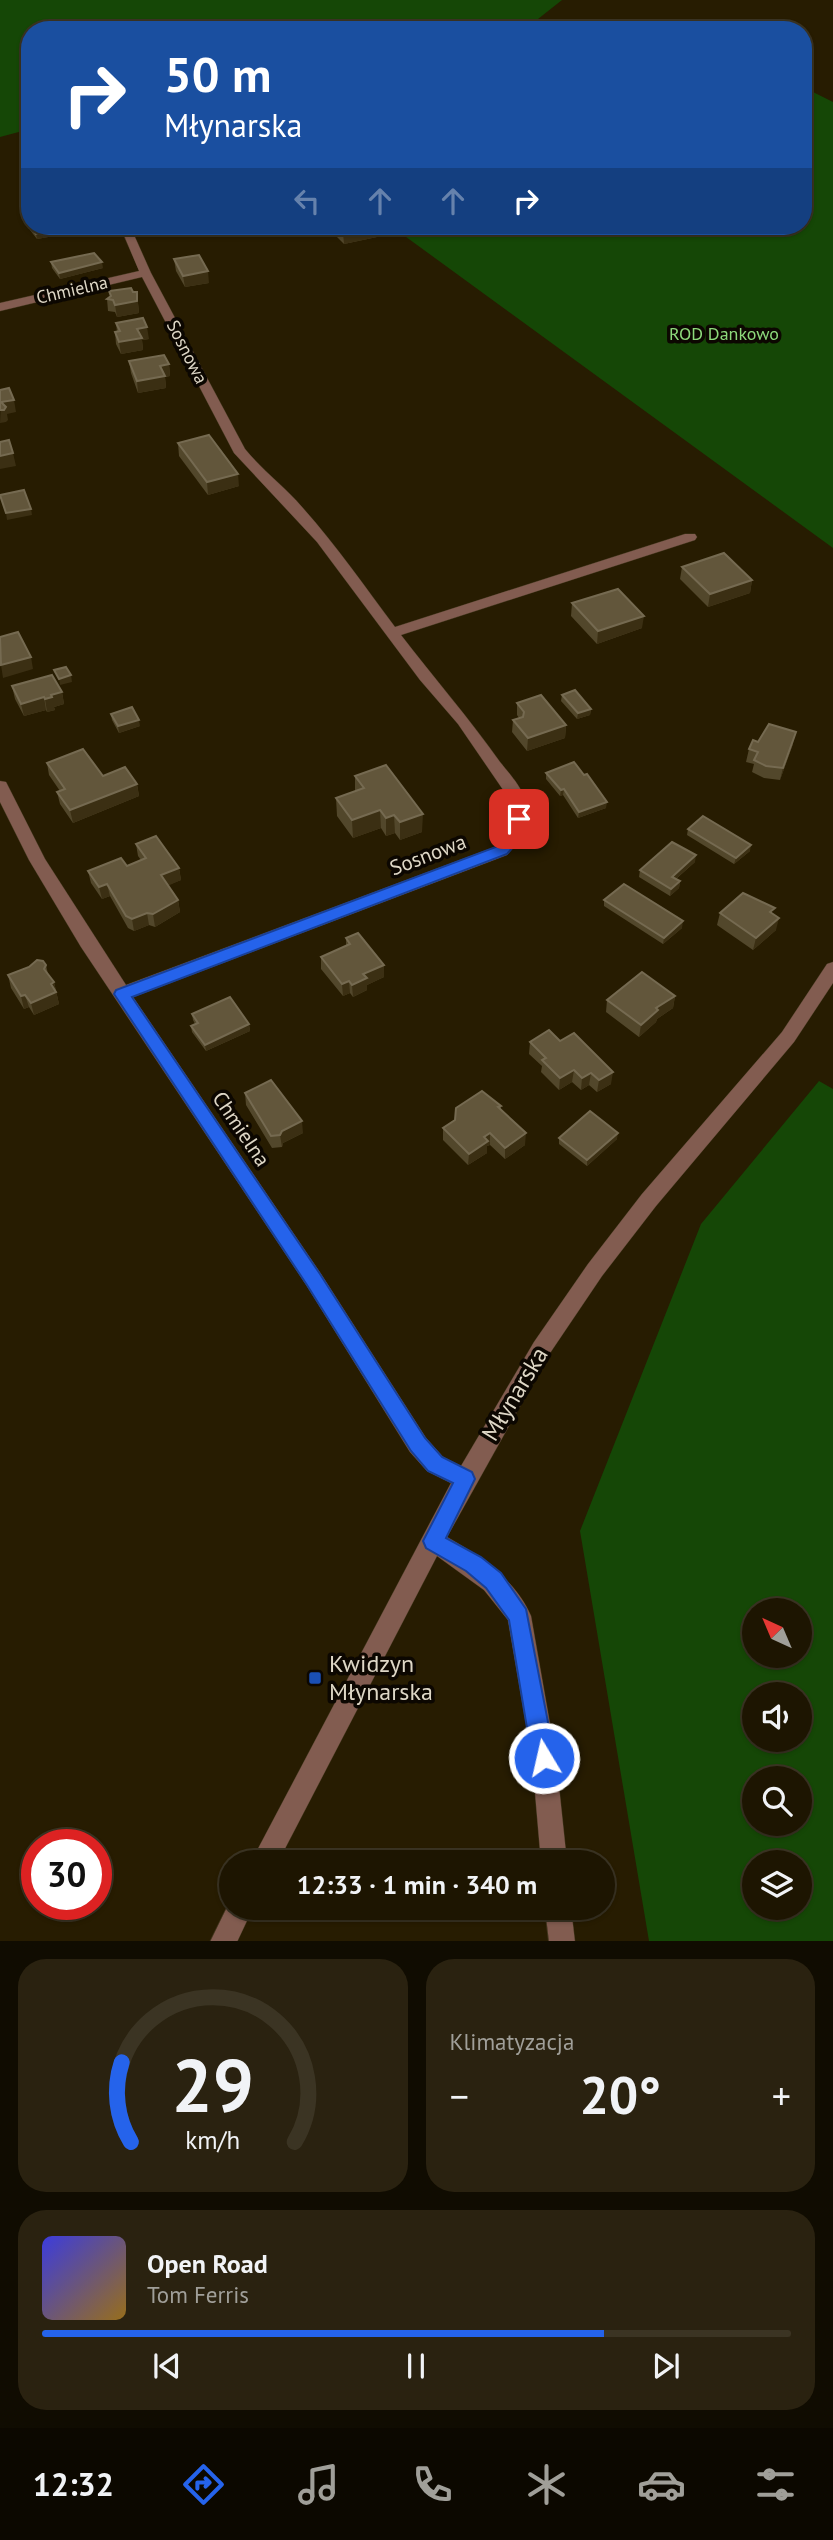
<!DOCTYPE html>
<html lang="pl">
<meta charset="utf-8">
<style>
body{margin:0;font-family:"PT Sans",sans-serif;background:#2a2210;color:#f1f3f6;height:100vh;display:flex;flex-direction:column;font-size:26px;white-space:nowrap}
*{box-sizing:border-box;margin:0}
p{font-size:23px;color:#a09f99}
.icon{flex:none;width:38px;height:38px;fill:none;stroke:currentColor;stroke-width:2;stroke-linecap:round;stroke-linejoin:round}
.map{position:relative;height:1941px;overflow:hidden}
.drawer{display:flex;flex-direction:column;gap:18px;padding:18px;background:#100c01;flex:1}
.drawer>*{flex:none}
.guide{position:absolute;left:21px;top:21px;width:791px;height:214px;border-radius:28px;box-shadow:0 2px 5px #0004,0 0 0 2px #3b3423;background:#1a4fa0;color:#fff;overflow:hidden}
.needle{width:46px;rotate:316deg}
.tools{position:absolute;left:742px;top:1598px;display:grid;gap:14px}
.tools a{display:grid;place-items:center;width:70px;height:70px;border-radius:50%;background:#1d1501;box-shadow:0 2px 5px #0004,0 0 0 2px #3b3423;font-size:35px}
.speed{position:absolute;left:21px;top:1829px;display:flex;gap:14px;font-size:35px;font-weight:700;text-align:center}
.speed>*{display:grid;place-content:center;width:91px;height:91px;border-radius:50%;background:#1d1501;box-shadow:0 2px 5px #0004,0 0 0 2px #3b3423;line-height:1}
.speed .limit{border:10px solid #d22;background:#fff;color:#111}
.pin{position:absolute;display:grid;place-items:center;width:60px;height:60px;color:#fff;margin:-30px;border-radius:14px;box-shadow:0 4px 10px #0006}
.me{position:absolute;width:77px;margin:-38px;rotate:351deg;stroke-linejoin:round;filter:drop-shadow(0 0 5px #0008)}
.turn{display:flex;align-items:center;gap:24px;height:147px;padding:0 28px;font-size:32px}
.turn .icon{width:91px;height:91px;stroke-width:2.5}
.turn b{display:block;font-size:49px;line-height:60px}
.lanes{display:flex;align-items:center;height:66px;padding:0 28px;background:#0003;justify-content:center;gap:35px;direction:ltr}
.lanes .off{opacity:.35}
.big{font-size:52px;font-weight:800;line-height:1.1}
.drawer .tile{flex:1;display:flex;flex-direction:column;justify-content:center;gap:10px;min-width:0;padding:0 24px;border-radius:28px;background:#2a2210}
.drawer .dial{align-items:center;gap:0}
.dial svg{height:182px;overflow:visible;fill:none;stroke:#3b3423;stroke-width:7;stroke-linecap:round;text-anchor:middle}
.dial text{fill:#f1f3f6;stroke:none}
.song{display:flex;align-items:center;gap:21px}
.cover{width:84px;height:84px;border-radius:10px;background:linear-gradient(135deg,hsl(240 70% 55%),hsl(40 70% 35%))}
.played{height:7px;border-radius:4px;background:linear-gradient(90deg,#2563eb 75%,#3b3423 75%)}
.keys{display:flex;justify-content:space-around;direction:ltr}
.heat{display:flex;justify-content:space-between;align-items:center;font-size:38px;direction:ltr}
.drawer .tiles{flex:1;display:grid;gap:18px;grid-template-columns:1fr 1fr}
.tile:last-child{grid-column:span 2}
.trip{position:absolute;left:219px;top:1850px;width:396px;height:70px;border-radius:35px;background:#1d1501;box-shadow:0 2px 5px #0004,0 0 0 2px #3b3423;font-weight:800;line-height:70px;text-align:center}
.dock{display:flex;height:112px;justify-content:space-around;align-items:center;background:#0c0800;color:#a09f99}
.dock .icon{width:49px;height:49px}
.dock .current{color:#2563eb}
.dock b{font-size:32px;color:#f1f3f6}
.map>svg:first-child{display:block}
.green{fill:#154706;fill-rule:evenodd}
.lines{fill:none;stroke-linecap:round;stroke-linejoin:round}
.minor-casing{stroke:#41361d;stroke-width:1}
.minor{fill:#825c50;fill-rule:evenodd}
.wall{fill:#52472b}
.shaded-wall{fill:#3b2f13}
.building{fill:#62563b;stroke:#756a51;stroke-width:2}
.route{fill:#2563eb;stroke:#184099;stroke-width:2}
.transit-dot{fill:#1a4fb4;stroke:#0c0701;stroke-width:2.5}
.labels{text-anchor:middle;stroke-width:7;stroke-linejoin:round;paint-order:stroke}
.far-street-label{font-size:18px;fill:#ded7c6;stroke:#0c0701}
.far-park-label{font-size:18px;fill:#8dda7b;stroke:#0c0701}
.street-label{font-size:21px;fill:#ded7c6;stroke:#0c0701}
.near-street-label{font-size:24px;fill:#ded7c6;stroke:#0c0701}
.near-poi-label{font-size:24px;fill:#ded7c6;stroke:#0c0701;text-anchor:start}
</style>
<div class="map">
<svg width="833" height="1942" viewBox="0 0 833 1942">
<rect width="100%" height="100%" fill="#271c01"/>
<g class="green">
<path d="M0 0H562L538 19 513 30H30V129L0 137Z"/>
<path d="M625 20H672L691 30H590Z"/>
<path d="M803 87 833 102V548L391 226H803Z"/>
<path d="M819 1081 833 1089V1941H649L580 1531 701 1224ZM800 1610V1656H754V1610ZM800 1694V1740H754V1694ZM800 1778V1824H754V1778ZM800 1862V1908H754V1862Z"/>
</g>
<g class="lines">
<g class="minor-casing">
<g id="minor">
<path d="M120 226H130L151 273 245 449C262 470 284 486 302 507 336 545 365 587 395 627L685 534H695L697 537 695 540 401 635C434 678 469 718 500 762 508 772 520 785 524 797 531 820 522 838 507 855L133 997 321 1274 426 1438 443 1457 461 1466 534 1342 588 1264 642 1194 782 1032 827 964 833 962V983L794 1042 656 1206 602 1276 548 1356 447 1537C480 1556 515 1579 531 1616L556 1758 567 1862H541L532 1758 508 1620 484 1590 437 1556 278 1862H251L451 1483 427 1471 410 1452 307 1286 81 947 29 860 0 802V781L6 782 45 859 126 985 495 847 506 836 511 819 508 797 458 724 420 680 317 542 234 453 142 277 0 311V303L139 271Z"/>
<path d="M231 1899V1908H253L237 1942H210Z"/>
<path d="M545 1908H571L575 1942H549Z"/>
</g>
</g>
<use href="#minor" class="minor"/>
</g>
<g class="wall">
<path d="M29 225 53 230 54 236 37 239 30 230Z"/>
<path d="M332 226H337L377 237 344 244 332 232Z"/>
<path d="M174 259 209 283 185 287 176 271Z"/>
<path d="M51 262 103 268 60 279 52 268Z"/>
<path d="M109 291 138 303 139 313 117 317 115 312 108 311 107 299 110 297Z"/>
<path d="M116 323 149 339 142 340 143 350 121 354 116 344 115 332H117Z"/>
<path d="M129 361 169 364 170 376 165 377 166 388 138 393 131 373Z"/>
<path d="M178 443 239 486 208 495 179 456Z"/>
<path d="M682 567 752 580 750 593 708 607 680 579Z"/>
<path d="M572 603 642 628 597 644 571 616Z"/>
<path d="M12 686 62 692 64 704 54 707 55 710 47 712 46 710 24 716 15 699Z"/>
<path d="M562 695 591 709 590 715 577 719 561 701Z"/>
<path d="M517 703 566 725 565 738 527 751 512 732 513 720 519 718 517 715Z"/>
<path d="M111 714 140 726 119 733 112 720Z"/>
<path d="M758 742 793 744 780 780 764 778 752 772 754 764 746 762 749 749Z"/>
<path d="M47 763 137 784 139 796 73 823 60 804 57 792 60 791 49 775Z"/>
<path d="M546 773 606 808 578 818 563 795 560 796 546 779Z"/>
<path d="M355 776 422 832 400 840 395 833 386 836 381 828 353 838 337 816 336 798 355 792Z"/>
<path d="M688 829 750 851 734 864 687 835Z"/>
<path d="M136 844 179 868 181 880 168 885 178 900 180 912 155 927 149 925 134 931 128 928 110 896 102 899 91 883 88 871 127 866 141 860 138 856Z"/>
<path d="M695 862 676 879 680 881 679 888 670 896 639 877 640 870Z"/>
<path d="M604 900 682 928 663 944 604 906Z"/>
<path d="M720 913 773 914 776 930 753 950 717 925Z"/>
<path d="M346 938 384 977 367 985V990L353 997 350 993 343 996 321 969V957L346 946Z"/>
<path d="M46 965 48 974 54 982 59 1004 34 1015 29 1007 24 1009 11 988 8 975Z"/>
<path d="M675 996 673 1008 657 1019 656 1022 639 1037 606 1012 607 1000Z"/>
<path d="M192 1014 249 1024 250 1031 206 1051 192 1032 191 1026 195 1024 193 1020Z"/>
<path d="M560 1041 611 1084 597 1092 589 1085 581 1090 572 1082 559 1090 541 1072 542 1066 529 1054 530 1042Z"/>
<path d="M245 1093 303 1133 283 1143 282 1147 272 1148 246 1105Z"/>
<path d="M501 1106V1109L525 1145 505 1159 490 1145 487 1146V1153L468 1165 443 1140V1128Z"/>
<path d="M559 1138 617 1139 587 1166 559 1144Z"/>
</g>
<g class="shaded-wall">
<path d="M377 226V237L344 244 343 233Z"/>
<path d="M53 230 54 236 37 239 36 234Z"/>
<path d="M102 262 103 268 60 279 59 273Z"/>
<path d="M208 271 209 283 185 287 183 276Z"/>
<path d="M137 292 139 313 117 317 115 305Z"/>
<path d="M147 327 149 339 142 340 143 350 121 354 119 342 137 329Z"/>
<path d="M169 364 170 376 165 377 166 388 138 393 137 381 160 366Z"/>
<path d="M14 400 16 412 7 414 8 420 6 422 0 423 1 402Z"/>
<path d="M13 453 16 466 0 469V456Z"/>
<path d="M238 474 239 486 208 495 207 482Z"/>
<path d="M31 509 32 515 7 520 6 513Z"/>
<path d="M752 580 750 593 708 607 710 594Z"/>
<path d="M644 616 642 628 597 644 598 631Z"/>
<path d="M31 657 33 669 3 678 1 665Z"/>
<path d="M71 675 72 682 60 685 59 679Z"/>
<path d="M62 692 64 704 54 707 55 710 47 712 45 699 51 695Z"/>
<path d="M44 697 46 710 24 716 21 704Z"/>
<path d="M591 709 590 715 577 719 578 713Z"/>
<path d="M139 720 140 726 119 733 118 726Z"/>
<path d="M566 725 565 738 527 751 528 738Z"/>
<path d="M796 732 793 744 780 780 783 768Z"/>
<path d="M137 784 139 796 73 823 70 810Z"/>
<path d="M564 789 563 795 560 796 561 790Z"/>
<path d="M607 802 606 808 578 818 579 812Z"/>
<path d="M380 810 381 828 353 838 352 820Z"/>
<path d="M423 814 422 832 400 840V822Z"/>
<path d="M394 815 395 833 386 836V818Z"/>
<path d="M751 845 750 851 734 864 736 858Z"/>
<path d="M696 855 695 862 671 883 672 877Z"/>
<path d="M179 868 181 880 163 888 161 875Z"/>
<path d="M680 881 679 888 670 896 671 889Z"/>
<path d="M107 884 110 896 102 899 99 887Z"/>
<path d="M178 900 180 912 155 927 153 914Z"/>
<path d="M147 913 149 925 134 931 132 919Z"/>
<path d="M779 918 776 930 753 950 756 938Z"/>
<path d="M683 921 682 928 663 944 664 938Z"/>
<path d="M384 965V977L367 985V990L353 997 352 985 363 974Z"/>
<path d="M349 981 350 993 343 996 342 984Z"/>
<path d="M54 982 59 1004 34 1015 31 1003 51 984Z"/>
<path d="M25 995 29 1007 24 1009 21 996Z"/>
<path d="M675 996 673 1008 657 1019 656 1022 639 1037 641 1025 656 1008Z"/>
<path d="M249 1024 250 1031 206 1051 205 1045Z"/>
<path d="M574 1070 572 1082 559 1090 560 1078Z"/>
<path d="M613 1072 611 1084 597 1092 599 1080Z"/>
<path d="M591 1073 589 1085 581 1090 582 1078Z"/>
<path d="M302 1121 303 1133 283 1143 282 1147 280 1135 282 1131Z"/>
<path d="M490 1133V1145L487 1146V1153L468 1165 469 1154 484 1137Z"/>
<path d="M526 1133 525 1145 505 1159V1148Z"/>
<path d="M618 1133 617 1139 587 1166V1160Z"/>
</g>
<g class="building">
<path d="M30 226H49L53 230 36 234Z"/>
<path d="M337 226H375L343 233Z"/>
<path d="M94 253 102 262 59 273 51 262Z"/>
<path d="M199 255 208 271 183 276 174 259Z"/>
<path d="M131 288 133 292H137V301L115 305 113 300 107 299 111 296 109 291Z"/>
<path d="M143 318 147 327 137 329 142 338 119 342 115 332 120 331 116 323Z"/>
<path d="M164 355 169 364 160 366 165 376 137 381 129 361Z"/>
<path d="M9 388 14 400 1 402 6 407 4 410H0V390Z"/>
<path d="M209 435 238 474 207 482 178 443Z"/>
<path d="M9 440 13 453 0 456V442Z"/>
<path d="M24 490 31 509 6 513 0 495Z"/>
<path d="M724 553 752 580 710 594 682 567Z"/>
<path d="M618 589 644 616 598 631 572 603Z"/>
<path d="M18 632 31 657 1 665 0 637Z"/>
<path d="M66 667 71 675 59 679 54 670Z"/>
<path d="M52 675 62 692 51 695 52 697 45 699 44 697 21 704 12 686Z"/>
<path d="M575 690 591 709 578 713 562 695Z"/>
<path d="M541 695 566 725 528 738 513 720 523 717 524 712 517 703Z"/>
<path d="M132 707 139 720 118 726 111 714Z"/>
<path d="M769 724 796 732 783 768 766 766 754 760 758 752 749 749 753 740 758 742Z"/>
<path d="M83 749 103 776 125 767 137 784 70 810 57 792 65 789 47 763Z"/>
<path d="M574 762 584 775 587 774 607 802 579 812 564 789 561 790 546 773Z"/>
<path d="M386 765 423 814 400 822 394 815 386 818 380 810 352 820 336 798 364 788 355 776Z"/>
<path d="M703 816 751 845 736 858 688 829Z"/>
<path d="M156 836 179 868 161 875 178 900 153 914 147 913 132 919 126 916 107 884 99 887 88 871 121 858 127 866 146 858 136 844Z"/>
<path d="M672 842 696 855 672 877 680 881 671 889 640 870Z"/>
<path d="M624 884 683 921 664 938 604 900Z"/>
<path d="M743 893 775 908 770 912 779 918 756 938 720 913Z"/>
<path d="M358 933 384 965 363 974 367 978 352 985 349 981 342 984 321 957 350 944 346 938Z"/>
<path d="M37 960 43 961 46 965 44 969 54 982 51 984 56 992 31 1003 25 995 21 996 8 975 29 967Z"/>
<path d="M642 972 675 996 656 1008 658 1010 641 1025 607 1000Z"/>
<path d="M230 997 249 1024 205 1045 191 1026 198 1023 192 1014Z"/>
<path d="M549 1030 560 1041 574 1033 613 1072 599 1080 591 1073 582 1078 574 1070 560 1078 542 1060 546 1058 530 1042Z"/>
<path d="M271 1080 302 1121 282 1131 280 1135 271 1136 245 1093Z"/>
<path d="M482 1091 501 1106 498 1107 526 1133 505 1148 490 1133 484 1137 488 1141 469 1154 443 1128 455 1120 456 1108Z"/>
<path d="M590 1111 618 1133 587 1160 559 1138Z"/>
</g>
<path class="route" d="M519 814 527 819 521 838 507 854 132 997 320 1274 425 1438 442 1457 472 1472 475 1479 446 1538 481 1557 501 1573 526 1609 555 1758 551 1766 544 1770 536 1766 532 1758 509 1620 486 1588 466 1571 426 1548 423 1541 453 1483 428 1471 411 1451 307 1285 114 994 116 990 496 847 507 836 514 816Z"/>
<rect class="transit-dot" x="308" y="1671" width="14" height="14" rx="3.5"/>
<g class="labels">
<g class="far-street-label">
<text transform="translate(72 290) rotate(-13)" y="6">Chmielna</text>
<text transform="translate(187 352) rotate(63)" y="6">Sosnowa</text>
</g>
<g class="far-park-label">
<text x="724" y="340">ROD Dankowo</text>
</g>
<g class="street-label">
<text transform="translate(428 855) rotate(-21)" y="7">Sosnowa</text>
<text transform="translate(241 1129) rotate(56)" y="7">Chmielna</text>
</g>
<g class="near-street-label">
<text transform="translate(515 1394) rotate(-59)" y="8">Młynarska</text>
</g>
<g class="near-poi-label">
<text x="329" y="1672">Kwidzyn<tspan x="329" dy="28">Młynarska</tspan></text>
</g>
</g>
</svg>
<div class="tools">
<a><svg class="needle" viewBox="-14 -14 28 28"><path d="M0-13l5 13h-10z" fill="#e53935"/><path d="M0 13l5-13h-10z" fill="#a09f99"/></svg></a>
<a><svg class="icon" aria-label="sound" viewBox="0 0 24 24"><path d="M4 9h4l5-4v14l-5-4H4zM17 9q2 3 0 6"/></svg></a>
<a><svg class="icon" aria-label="search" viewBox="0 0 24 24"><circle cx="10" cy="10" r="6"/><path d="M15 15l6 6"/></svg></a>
<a><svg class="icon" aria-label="layers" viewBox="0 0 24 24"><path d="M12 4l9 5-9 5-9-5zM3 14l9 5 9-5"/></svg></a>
</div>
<div class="speed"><div class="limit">30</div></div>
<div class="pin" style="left:519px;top:819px;background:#d93025"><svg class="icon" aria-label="arrive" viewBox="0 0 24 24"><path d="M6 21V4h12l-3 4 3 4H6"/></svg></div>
<svg class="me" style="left:544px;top:1758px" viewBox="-20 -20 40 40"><circle r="17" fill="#2563eb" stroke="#fff" stroke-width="3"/><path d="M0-11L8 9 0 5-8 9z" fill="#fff"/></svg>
<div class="trip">12:33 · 1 min · 340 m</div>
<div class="guide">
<div class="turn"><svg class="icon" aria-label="right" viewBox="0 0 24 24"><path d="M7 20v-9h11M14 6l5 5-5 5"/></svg><div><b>50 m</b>Młynarska</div></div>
<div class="lanes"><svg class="icon off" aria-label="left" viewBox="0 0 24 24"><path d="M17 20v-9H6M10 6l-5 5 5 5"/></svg><svg class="icon off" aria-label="ahead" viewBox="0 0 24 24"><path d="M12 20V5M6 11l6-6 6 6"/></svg><svg class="icon off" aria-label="ahead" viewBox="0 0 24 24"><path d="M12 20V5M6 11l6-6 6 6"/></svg><svg class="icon" aria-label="right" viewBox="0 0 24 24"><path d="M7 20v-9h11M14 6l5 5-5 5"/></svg></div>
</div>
</div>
<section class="drawer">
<div class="tiles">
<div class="tile dial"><svg viewBox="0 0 100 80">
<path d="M14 69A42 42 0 1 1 86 69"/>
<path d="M14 69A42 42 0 0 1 10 34" stroke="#2563eb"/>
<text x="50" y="56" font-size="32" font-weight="700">29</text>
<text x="50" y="72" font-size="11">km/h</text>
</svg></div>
<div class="tile"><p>Klimatyzacja</p>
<div class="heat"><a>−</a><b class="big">20°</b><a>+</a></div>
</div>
<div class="tile">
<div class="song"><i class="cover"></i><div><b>Open Road</b><p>Tom Ferris</p></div></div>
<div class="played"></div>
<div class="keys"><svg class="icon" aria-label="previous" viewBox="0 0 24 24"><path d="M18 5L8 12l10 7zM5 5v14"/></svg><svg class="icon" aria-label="pause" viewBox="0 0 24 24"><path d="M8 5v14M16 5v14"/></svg><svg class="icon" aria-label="next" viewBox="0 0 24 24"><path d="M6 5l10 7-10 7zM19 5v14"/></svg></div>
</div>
</div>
</section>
<nav class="dock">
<b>12:32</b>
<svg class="icon current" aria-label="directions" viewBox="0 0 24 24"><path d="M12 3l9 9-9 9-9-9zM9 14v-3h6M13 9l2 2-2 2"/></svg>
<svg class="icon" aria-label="music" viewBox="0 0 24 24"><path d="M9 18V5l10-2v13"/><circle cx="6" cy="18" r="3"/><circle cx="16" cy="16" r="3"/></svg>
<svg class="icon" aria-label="phone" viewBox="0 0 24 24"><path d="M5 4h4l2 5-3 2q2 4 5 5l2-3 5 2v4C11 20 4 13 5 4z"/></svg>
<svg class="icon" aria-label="climate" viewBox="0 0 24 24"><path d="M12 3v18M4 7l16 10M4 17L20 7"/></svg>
<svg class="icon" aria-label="car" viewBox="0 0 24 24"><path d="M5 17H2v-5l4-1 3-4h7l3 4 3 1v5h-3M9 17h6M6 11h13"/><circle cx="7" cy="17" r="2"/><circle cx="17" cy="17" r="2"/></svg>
<svg class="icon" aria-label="filters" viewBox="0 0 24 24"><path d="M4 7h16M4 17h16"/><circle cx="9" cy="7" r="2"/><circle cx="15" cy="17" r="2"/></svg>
</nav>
